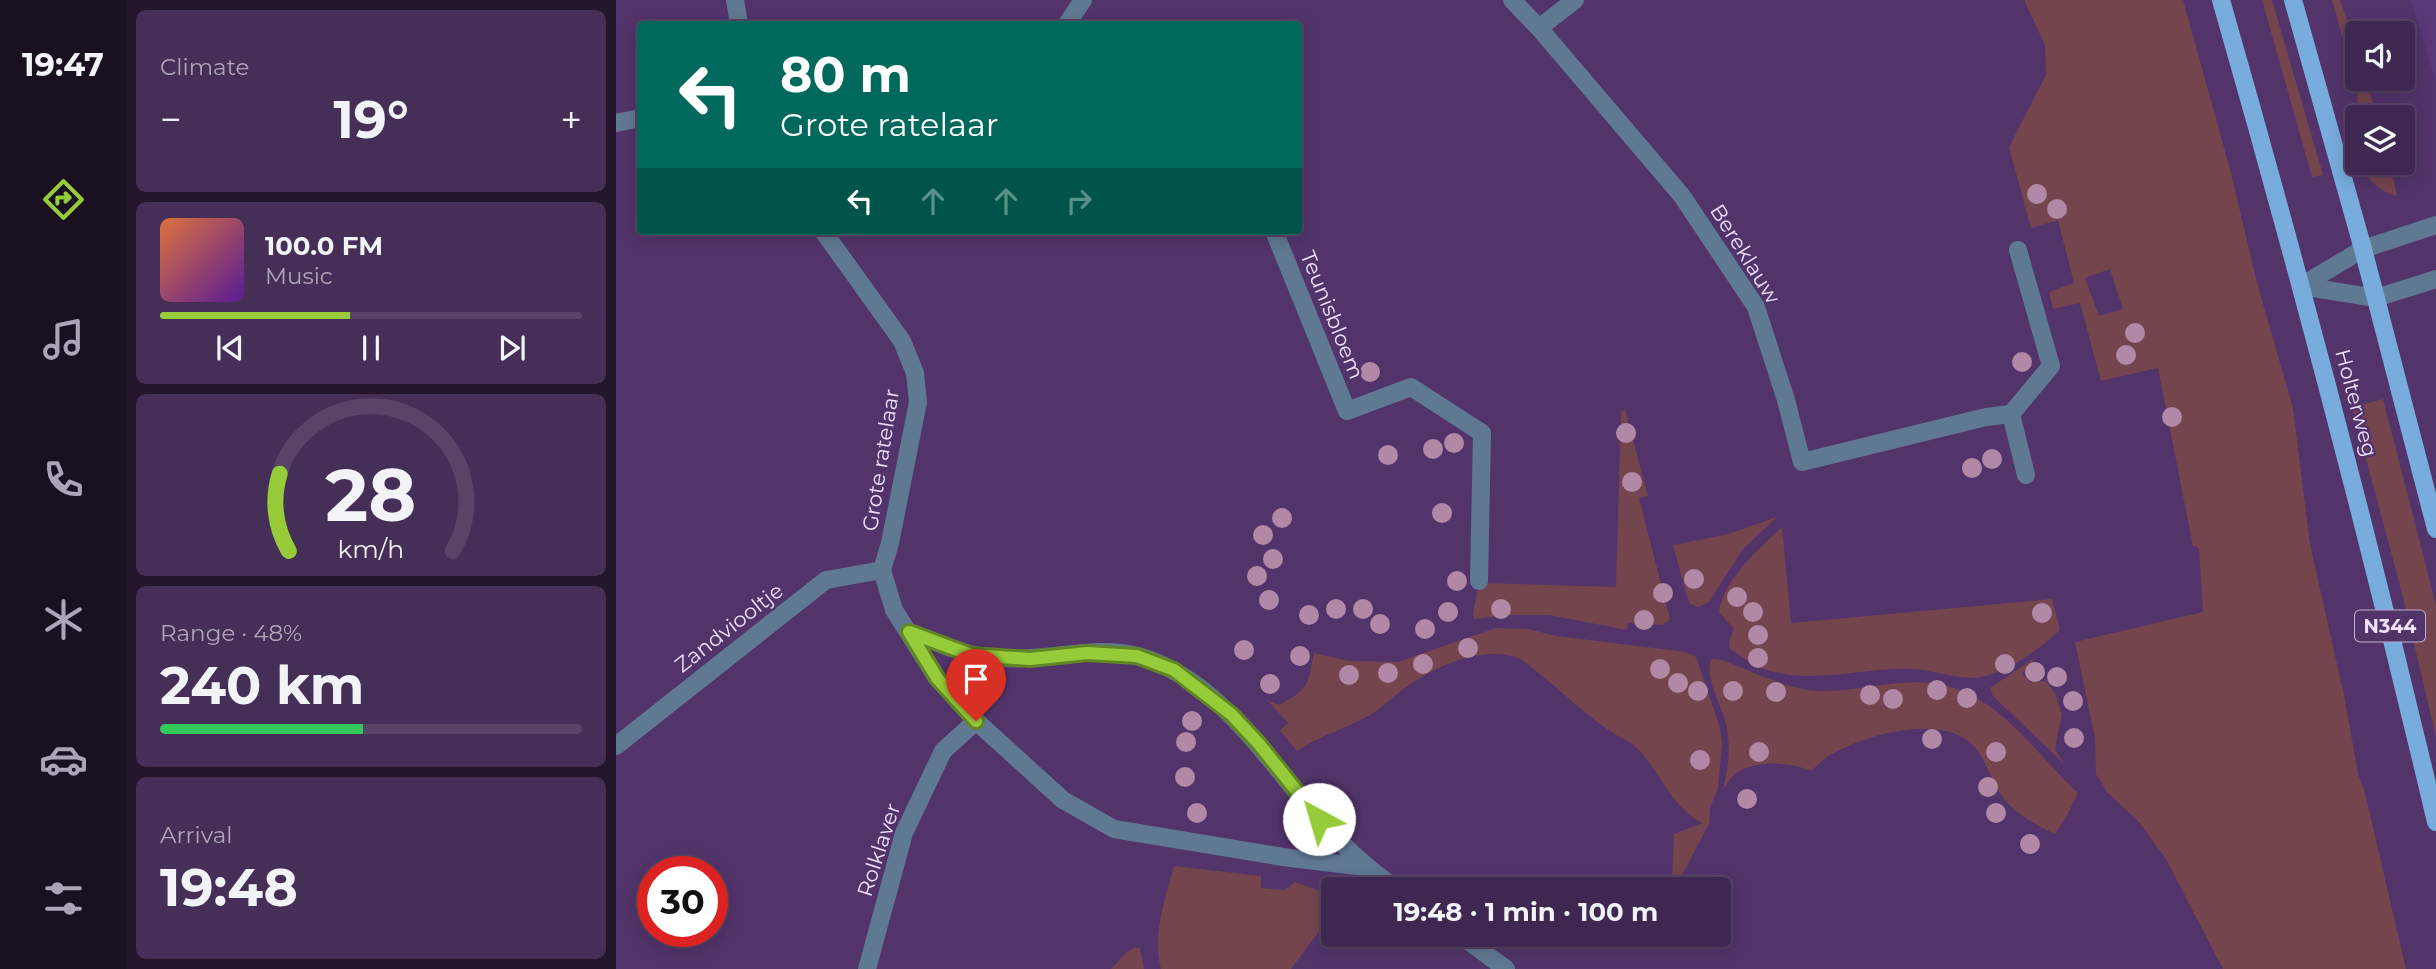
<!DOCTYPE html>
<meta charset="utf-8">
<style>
body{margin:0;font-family:Montserrat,sans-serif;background:#452f57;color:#f1f3f6;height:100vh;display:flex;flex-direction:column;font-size:26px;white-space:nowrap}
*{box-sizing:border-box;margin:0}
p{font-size:23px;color:#ada5b7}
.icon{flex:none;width:38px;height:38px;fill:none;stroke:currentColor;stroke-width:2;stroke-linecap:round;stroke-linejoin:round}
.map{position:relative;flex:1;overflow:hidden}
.panel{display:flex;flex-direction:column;gap:10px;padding:10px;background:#22152c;width:490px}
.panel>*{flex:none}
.banner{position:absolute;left:21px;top:21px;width:665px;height:214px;border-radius:7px;box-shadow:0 4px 18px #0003,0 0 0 2px #574467;background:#00695c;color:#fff;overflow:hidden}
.controls{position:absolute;left:1729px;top:21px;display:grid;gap:14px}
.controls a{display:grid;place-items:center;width:70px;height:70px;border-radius:7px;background:#3e2750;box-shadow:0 4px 18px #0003,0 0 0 2px #574467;font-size:35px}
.speed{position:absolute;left:21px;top:856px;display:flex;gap:14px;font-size:35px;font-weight:700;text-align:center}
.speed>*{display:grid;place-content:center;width:91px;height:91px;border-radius:50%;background:#3e2750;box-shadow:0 4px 18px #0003,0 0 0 2px #574467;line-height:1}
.speed .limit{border:10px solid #d22;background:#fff;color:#111}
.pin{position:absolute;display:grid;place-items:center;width:60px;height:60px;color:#fff;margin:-72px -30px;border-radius:50% 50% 50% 0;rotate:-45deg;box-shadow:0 0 7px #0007}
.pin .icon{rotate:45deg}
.me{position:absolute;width:77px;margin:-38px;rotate:321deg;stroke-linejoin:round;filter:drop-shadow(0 0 5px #0008)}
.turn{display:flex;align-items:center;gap:24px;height:147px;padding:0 28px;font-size:32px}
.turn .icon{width:91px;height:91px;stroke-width:2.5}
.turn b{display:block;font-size:49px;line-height:60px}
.lanes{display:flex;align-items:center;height:66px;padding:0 28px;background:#0003;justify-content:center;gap:35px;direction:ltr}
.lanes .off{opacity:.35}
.big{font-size:52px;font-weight:700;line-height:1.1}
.panel .card{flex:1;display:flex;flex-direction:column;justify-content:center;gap:10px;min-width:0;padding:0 24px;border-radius:10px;background:#452f57}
.panel .dial{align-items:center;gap:0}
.dial svg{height:182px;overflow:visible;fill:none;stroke:#574467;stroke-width:7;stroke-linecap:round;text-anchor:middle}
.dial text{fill:#f1f3f6;stroke:none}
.song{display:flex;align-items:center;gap:21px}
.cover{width:84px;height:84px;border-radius:10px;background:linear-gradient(135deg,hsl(20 70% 55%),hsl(270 70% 35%))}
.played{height:7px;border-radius:4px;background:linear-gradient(90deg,#96cc39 45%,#574467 45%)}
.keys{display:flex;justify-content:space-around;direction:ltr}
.heat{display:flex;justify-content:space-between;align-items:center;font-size:38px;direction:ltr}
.charge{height:10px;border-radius:5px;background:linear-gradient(90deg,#34c759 48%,#574467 0)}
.trip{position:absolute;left:705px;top:877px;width:410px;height:70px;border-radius:7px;background:#3e2750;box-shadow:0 4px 18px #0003,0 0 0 2px #574467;font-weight:700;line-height:70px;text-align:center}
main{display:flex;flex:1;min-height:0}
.menu{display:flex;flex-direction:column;width:126px;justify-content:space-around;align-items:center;background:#191020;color:#ada5b7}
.menu .icon{width:49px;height:49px}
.menu .active{color:#96cc39}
.menu b{font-size:32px;color:#f1f3f6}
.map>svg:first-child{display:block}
.built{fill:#5b3877}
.green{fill:#75454e;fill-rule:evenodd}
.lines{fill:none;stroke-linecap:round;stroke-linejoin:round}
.minor{stroke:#607992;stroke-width:18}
.primary{stroke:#78acdd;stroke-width:18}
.tree{fill:#b189a6}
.route-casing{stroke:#628525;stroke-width:18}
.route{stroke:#96cc39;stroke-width:12}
.labels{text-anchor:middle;stroke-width:5;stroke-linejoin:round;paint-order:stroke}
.shield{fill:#52346b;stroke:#c0aed0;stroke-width:2}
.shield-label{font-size:19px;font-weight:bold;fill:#efe2fc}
.street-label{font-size:21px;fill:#efe2fc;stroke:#52346b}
</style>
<main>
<nav class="menu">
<b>19:47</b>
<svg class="icon active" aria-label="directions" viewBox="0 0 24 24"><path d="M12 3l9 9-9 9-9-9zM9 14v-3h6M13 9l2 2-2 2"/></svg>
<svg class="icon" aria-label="music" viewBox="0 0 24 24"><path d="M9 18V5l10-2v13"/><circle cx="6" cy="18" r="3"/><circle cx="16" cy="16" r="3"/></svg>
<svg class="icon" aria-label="phone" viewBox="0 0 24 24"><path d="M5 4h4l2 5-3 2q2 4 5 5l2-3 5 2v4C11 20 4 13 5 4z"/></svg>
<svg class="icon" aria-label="climate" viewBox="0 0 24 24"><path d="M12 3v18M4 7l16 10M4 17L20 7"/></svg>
<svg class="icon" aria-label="car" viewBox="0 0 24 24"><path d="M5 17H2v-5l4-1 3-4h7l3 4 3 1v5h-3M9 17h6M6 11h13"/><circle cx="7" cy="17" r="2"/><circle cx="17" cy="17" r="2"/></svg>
<svg class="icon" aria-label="filters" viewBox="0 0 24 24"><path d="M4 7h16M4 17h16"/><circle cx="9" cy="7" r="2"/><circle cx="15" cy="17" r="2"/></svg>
</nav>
<section class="panel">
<div class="card"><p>Climate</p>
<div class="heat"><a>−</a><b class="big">19°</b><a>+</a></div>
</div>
<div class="card">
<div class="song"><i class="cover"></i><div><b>100.0 FM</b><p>Music</p></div></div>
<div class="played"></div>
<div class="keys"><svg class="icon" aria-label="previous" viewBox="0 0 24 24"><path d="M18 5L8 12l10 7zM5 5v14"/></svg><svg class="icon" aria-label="pause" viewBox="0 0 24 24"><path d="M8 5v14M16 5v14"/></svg><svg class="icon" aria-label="next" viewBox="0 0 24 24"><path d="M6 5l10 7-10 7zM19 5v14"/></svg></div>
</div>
<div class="card dial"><svg viewBox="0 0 100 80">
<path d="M14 69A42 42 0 1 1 86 69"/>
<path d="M14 69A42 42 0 0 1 10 35" stroke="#96cc39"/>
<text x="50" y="56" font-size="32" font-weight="700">28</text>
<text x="50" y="72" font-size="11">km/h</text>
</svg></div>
<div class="card"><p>Range · 48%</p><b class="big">240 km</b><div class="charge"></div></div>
<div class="card"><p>Arrival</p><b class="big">19:48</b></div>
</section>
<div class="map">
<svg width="1820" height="969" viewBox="0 0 1820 969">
<rect width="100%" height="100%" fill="#52346b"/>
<path class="built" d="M1795 0H1820V82Z"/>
<g class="green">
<path d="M1408 0H1567L1615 173 1641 283 1677 408 1694 544 1729 700 1742 774 1748 789 1790 969H1607L1550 859 1523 822 1491 792 1480 774 1479 738 1459 642 1587 612 1583 548 1577 546 1542 368 1485 381 1464 303 1437 309 1433 292 1458 283 1442 220 1415 228 1393 147 1430 75 1429 45ZM1494 269 1507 309 1483 316 1469 278Z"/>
<path d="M1646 0H1656L1707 175 1696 177Z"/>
<path d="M1716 0H1724L1741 48V79H1750L1761 117H1742L1741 89Z"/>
<path d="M1745 163H1774L1781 196C1762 191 1753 181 1745 163Z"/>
<path d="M1767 399 1820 605V737L1786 593 1736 407Z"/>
<path d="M1009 410 1032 496 1023 498 1054 619 1047 625 1012 623 1011 630 933 615H891L858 619 857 613 863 583 1000 587 1005 412Z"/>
<path d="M1161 517 1127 549 1093 602 1082 607 1073 603 1057 545 1109 535Z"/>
<path d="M1166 527 1175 623 1436 599 1444 630C1423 649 1394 671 1366 677 1344 681 1319 670 1296 669 1244 667 1186 689 1137 664 1129 659 1122 654 1114 649L1113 642 1118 629 1103 612C1108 578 1142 550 1166 527Z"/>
<path d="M880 628 912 629 941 636 1070 652 1080 657 1104 728 1106 744 1102 788 1094 808 1093 821 1095 820 1063 881 1056 883 1058 834 1087 823C1056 810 1042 765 1016 744 1007 738 997 734 988 727 960 706 934 681 905 659 865 643 812 669 780 695 771 702 764 709 754 715 730 729 706 734 681 751L664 731 672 723 651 700 663 705C692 690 692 685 698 653L733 661 782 662Z"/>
<path d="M1420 657 1406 674 1415 682 1430 681 1439 693 1446 714 1439 749 1448 764 1377 696 1374 688Z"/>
<path d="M1095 659 1106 660C1138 672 1173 691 1208 691 1260 691 1304 669 1355 695 1398 717 1427 761 1462 793L1449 819 1439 834C1419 825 1396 812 1384 793 1376 779 1370 763 1361 750 1332 711 1251 734 1216 754 1208 758 1202 765 1195 771 1174 762 1142 760 1122 772 1116 775 1111 784 1107 789 1112 770 1115 749 1111 729 1108 707 1088 682 1095 659Z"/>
<path d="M558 866 645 876V888L669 890 679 882 717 895V913L675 969H545C536 934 549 900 558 866Z"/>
<path d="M518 948H524L528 969H495L510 953Z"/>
</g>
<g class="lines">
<g class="minor">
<path d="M119 0 123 24"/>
<path d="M896 0 923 28 1066 196 1140 307 1170 400 1186 462 1370 417 1395 414 1435 366 1402 250"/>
<path d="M451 24 467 0"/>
<path d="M923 28 959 0"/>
<path d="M0 123 24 118"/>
<path d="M207 231 286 341 299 373 302 402 274 543 266 570 278 610 321 678 360 721 447 800 498 829 667 857 749 867"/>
<path d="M658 231 731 411 795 387 866 433 863 581"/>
<path d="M1685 286 1747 249 1820 225"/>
<path d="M1685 286 1760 298 1820 279"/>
<path d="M1395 414 1410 475"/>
<path d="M293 632C313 639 332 648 353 654 369 658 399 659 416 658 451 656 488 647 522 656 600 677 652 760 701 817 725 845 751 868 780 889"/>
<path d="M0 746 210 580 266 570"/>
<path d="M843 934 890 969"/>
<path d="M251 969 288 833 327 751 360 721"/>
</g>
<g class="primary">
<path d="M1605 0C1683 272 1755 546 1820 822"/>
<path d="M1677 0 1747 249 1820 529"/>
</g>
</g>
<g class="tree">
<circle cx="1421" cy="194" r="10"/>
<circle cx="1441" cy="209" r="10"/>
<circle cx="1519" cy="333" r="10"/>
<circle cx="1510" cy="355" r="10"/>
<circle cx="1406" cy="362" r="10"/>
<circle cx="754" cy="372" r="10"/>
<circle cx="1556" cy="417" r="10"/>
<circle cx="1010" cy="433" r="10"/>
<circle cx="838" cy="443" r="10"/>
<circle cx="817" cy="449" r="10"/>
<circle cx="772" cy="455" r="10"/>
<circle cx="1376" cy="459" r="10"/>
<circle cx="1356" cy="468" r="10"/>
<circle cx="1016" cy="482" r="10"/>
<circle cx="826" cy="513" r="10"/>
<circle cx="666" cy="518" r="10"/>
<circle cx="647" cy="535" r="10"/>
<circle cx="657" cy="559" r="10"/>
<circle cx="641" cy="576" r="10"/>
<circle cx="1078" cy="579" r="10"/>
<circle cx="841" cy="581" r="10"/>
<circle cx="1047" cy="593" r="10"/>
<circle cx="1121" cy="597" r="10"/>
<circle cx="653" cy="600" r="10"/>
<circle cx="720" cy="609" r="10"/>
<circle cx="747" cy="609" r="10"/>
<circle cx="885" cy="609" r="10"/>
<circle cx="832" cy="612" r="10"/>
<circle cx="1137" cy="612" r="10"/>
<circle cx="1426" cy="613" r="10"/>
<circle cx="693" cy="615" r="10"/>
<circle cx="1028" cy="620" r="10"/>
<circle cx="764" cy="624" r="10"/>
<circle cx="809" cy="629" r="10"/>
<circle cx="1142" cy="635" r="10"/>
<circle cx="852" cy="648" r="10"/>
<circle cx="628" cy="650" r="10"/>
<circle cx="684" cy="656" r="10"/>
<circle cx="1142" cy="658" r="10"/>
<circle cx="807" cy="664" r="10"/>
<circle cx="1389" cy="664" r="10"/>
<circle cx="1044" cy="669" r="10"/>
<circle cx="1419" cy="672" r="10"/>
<circle cx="772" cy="673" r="10"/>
<circle cx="733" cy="675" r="10"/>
<circle cx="1441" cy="677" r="10"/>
<circle cx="1062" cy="683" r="10"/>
<circle cx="654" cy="684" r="10"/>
<circle cx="1321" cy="690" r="10"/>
<circle cx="1082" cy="691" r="10"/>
<circle cx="1117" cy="691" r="10"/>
<circle cx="1160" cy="692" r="10"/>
<circle cx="1254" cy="695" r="10"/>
<circle cx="1351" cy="698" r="10"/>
<circle cx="1277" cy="699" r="10"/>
<circle cx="1457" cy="701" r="10"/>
<circle cx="576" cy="721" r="10"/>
<circle cx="1458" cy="738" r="10"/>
<circle cx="1316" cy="739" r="10"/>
<circle cx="570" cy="742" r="10"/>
<circle cx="1143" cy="752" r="10"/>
<circle cx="1380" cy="752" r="10"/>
<circle cx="1084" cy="760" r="10"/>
<circle cx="569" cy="777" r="10"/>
<circle cx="1372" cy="787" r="10"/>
<circle cx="1131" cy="799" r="10"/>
<circle cx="581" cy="813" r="10"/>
<circle cx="1380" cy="813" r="10"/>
<circle cx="1414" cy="844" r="10"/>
</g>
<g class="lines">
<g class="route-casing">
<path id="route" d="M360 721 321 678 293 632 355 655 414 659 471 653 521 656 558 670 615 714 643 744 703 819"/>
</g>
<use href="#route" class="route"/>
</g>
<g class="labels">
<rect class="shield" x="1739" y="610.5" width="70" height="31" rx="5"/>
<g class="shield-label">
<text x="1774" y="633">N344</text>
</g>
<g class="street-label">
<text transform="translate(1129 254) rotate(58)" y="7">Bereklauw</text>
<text transform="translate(716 315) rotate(68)" y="7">Teunisbloem</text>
<text transform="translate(1740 403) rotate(75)" y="7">Holterweg</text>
<text transform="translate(265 460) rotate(-81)" y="7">Grote ratelaar</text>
<text transform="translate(113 628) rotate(-38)" y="7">Zandviooltje</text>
<text transform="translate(263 850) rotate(-72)" y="7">Rolklaver</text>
</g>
</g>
</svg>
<div class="controls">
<a><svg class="icon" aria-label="sound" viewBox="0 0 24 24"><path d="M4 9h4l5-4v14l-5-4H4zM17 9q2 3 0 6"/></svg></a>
<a><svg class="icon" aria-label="layers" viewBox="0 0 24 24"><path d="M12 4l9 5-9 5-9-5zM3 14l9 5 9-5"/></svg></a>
</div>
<div class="speed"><div class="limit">30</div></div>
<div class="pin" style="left:360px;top:721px;background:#d93025"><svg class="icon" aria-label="arrive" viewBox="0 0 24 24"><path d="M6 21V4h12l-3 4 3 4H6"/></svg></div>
<svg class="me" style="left:703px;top:819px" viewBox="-20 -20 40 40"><circle r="19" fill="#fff"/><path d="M0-13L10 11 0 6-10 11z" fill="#96cc39"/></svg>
<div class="trip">19:48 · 1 min · 100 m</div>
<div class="banner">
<div class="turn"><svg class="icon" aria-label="left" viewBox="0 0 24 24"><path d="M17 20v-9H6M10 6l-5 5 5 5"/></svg><div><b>80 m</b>Grote ratelaar</div></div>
<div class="lanes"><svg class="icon" aria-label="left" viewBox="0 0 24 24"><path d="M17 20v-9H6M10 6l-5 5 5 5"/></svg><svg class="icon off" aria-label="ahead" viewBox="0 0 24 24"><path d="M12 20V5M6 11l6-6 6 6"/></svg><svg class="icon off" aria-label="ahead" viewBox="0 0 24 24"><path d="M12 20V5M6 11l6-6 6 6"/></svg><svg class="icon off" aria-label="right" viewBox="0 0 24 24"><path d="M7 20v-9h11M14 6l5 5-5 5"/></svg></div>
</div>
</div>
</main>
